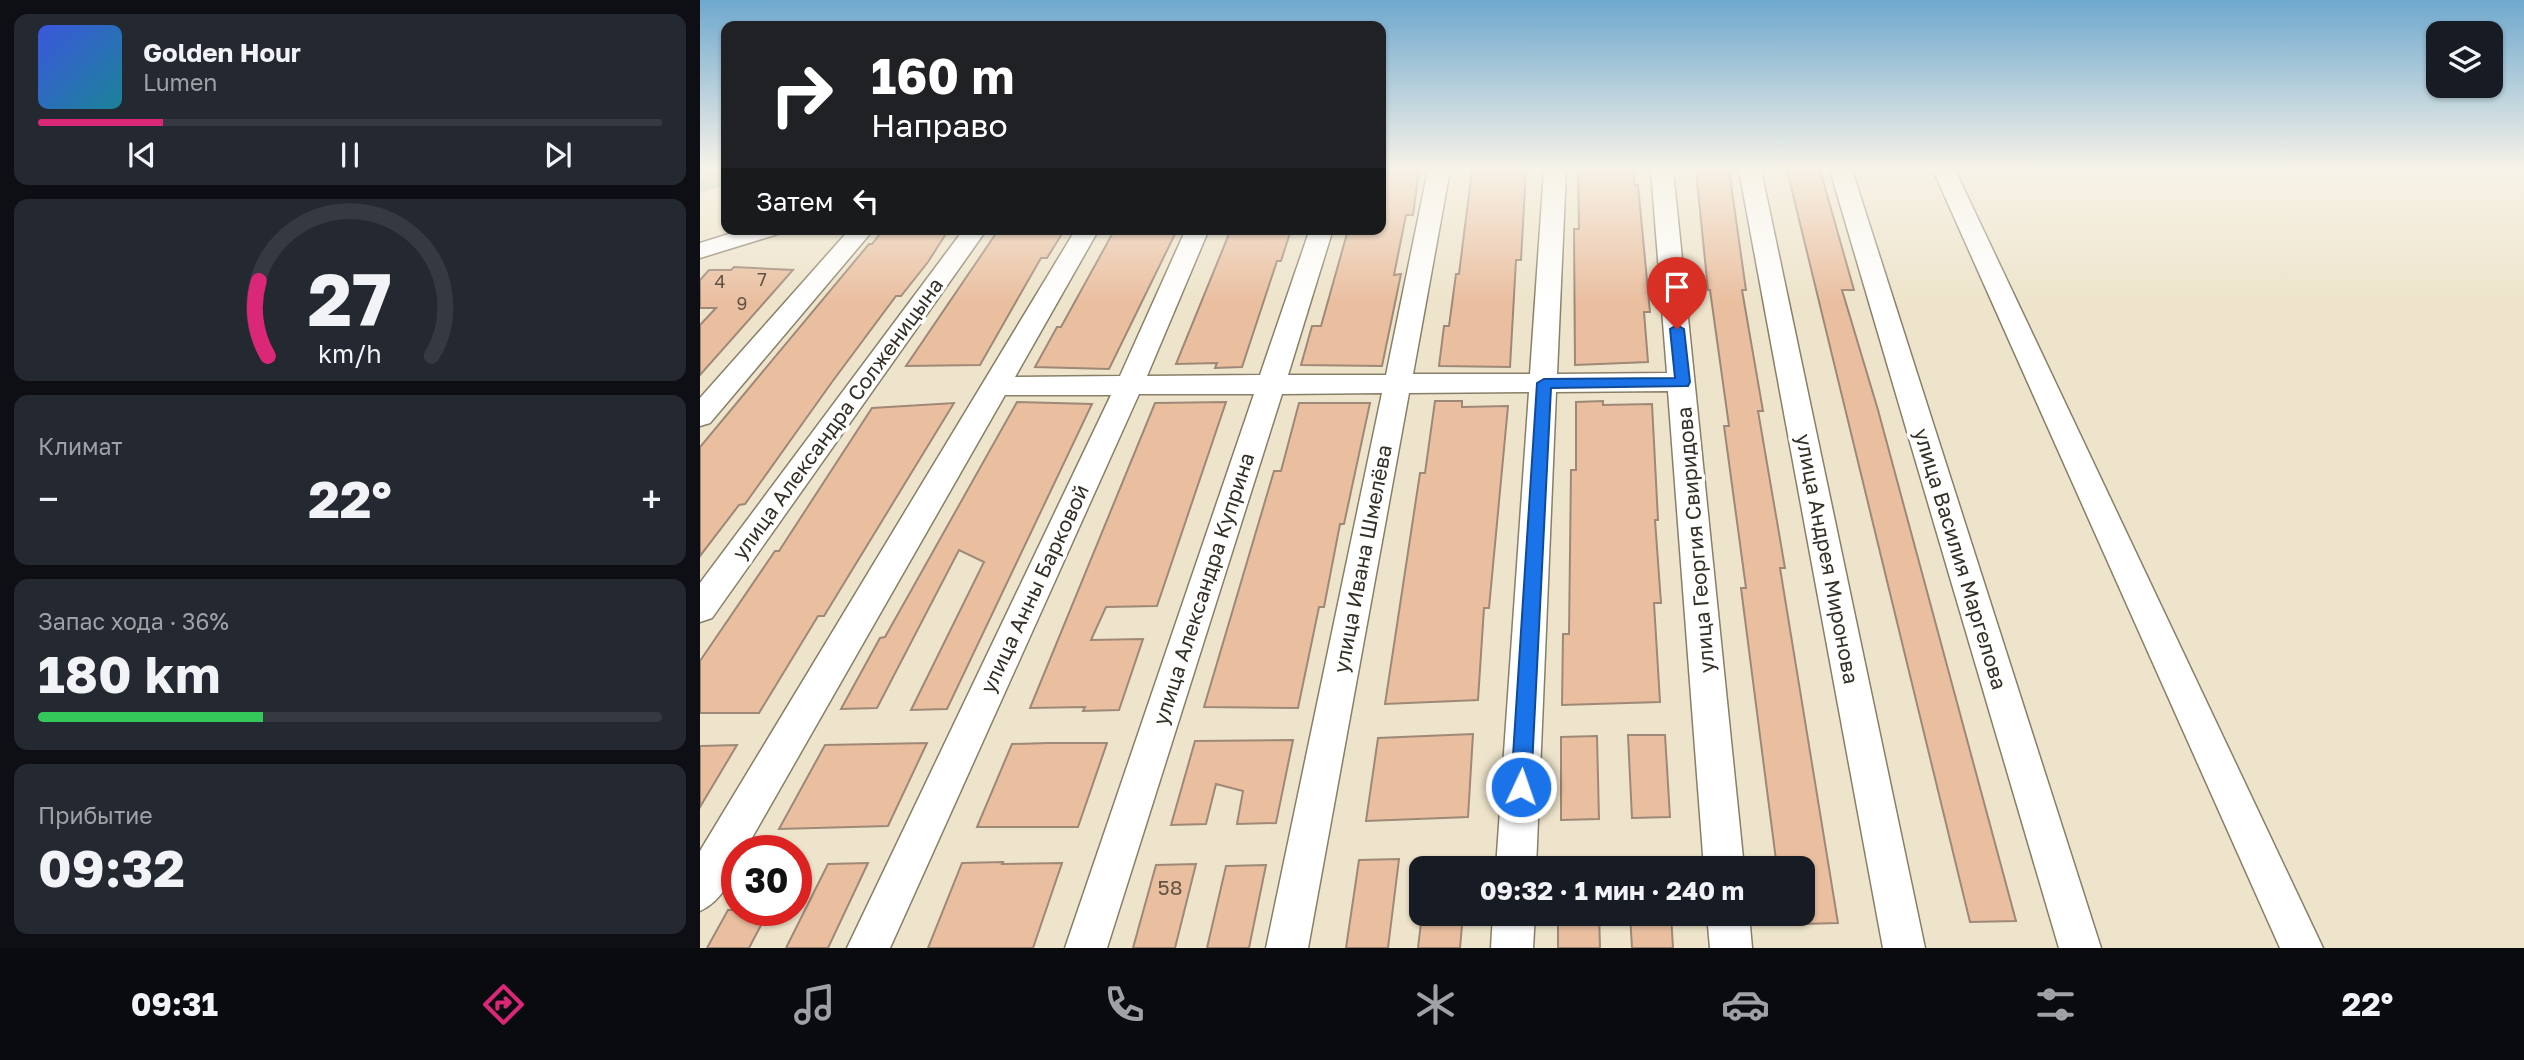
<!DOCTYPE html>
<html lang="ru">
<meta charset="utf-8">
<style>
body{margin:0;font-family:"Golos Text",sans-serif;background:#242831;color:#f1f3f6;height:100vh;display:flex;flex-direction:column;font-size:26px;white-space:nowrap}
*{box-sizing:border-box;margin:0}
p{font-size:23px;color:#9ea1a6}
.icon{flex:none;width:38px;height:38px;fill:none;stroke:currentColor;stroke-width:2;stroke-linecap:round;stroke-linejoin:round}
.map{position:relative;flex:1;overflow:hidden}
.panel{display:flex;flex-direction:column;gap:14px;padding:14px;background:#0d0f14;width:700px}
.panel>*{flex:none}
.banner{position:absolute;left:21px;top:21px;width:665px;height:214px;border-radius:14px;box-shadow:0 2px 5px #0004;background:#202124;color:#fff;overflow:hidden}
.controls{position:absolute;left:1726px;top:21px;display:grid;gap:14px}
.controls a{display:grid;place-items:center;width:77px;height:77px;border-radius:14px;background:#171b24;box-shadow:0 2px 5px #0004;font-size:35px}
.speed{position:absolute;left:21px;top:835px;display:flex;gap:14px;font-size:35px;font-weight:700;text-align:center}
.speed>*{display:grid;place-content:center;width:91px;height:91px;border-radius:50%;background:#171b24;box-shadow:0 2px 5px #0004;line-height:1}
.speed .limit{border:10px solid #d22;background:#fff;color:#111}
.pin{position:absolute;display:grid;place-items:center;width:60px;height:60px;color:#fff;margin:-72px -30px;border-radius:50% 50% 50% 0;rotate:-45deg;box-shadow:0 0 7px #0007}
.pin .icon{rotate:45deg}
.me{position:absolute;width:77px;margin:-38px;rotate:3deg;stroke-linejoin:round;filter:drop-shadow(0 0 5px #0008)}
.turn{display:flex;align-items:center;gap:24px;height:147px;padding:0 35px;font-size:32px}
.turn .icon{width:91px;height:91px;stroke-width:2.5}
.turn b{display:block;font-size:49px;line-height:60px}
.then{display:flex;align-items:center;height:66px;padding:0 35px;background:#0003;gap:14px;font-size:26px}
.big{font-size:52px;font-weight:700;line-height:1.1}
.panel .tile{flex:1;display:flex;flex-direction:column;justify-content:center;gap:10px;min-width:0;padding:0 24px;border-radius:14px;background:#242831}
.panel .dial{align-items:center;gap:0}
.dial svg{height:182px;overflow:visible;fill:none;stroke:#363941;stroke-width:7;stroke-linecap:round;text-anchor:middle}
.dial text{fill:#f1f3f6;stroke:none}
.song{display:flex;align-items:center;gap:21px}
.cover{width:84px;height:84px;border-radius:10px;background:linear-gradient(135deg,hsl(230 70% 55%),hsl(190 70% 35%))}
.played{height:7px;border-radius:4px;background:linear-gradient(90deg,#db2777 20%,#363941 20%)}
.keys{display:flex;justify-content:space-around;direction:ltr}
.heat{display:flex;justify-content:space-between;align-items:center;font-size:38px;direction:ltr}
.charge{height:10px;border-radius:5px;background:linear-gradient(90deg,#34c759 36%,#363941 0)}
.trip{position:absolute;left:709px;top:856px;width:406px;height:70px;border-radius:14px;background:#171b24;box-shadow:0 2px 5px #0004;font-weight:700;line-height:70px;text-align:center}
.dock{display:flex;height:112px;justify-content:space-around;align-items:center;background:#090b0e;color:#9ea1a6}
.dock .icon{width:49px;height:49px}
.dock .current{color:#db2777}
.dock b{font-size:32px;color:#f1f3f6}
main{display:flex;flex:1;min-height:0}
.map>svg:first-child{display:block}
.green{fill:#bcc9a7}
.building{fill:#eabfa0;stroke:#9e8878;stroke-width:2}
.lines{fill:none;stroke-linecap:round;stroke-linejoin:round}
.minor-casing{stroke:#887f68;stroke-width:3}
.minor{fill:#fff;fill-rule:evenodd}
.route{fill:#1a73e8;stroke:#114b97;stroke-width:2}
.labels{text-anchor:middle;stroke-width:7;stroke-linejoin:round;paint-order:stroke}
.number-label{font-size:18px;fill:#625444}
.street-label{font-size:21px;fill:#343026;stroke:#fff}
.near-number-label{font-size:21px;fill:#625444}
</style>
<main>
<section class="panel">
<div class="tile">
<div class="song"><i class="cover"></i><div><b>Golden Hour</b><p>Lumen</p></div></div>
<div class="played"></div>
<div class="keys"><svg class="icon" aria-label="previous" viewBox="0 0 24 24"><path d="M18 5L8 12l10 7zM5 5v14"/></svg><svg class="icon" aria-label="pause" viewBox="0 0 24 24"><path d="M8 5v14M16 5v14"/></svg><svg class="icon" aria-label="next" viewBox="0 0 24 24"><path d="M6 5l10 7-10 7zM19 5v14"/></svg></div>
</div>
<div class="tile dial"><svg viewBox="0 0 100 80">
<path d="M14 69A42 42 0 1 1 86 69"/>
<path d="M14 69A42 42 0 0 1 10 36" stroke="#db2777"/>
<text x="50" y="56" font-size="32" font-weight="700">27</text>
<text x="50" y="72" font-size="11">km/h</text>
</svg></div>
<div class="tile"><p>Климат</p>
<div class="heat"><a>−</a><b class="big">22°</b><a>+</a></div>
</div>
<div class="tile"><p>Запас хода · 36%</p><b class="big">180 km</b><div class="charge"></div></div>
<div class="tile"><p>Прибытие</p><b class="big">09:32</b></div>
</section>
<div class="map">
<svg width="1824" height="948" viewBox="0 0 1824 948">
<rect width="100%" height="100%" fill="#eee4cb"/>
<path class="green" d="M0 170H26V185L0 193Z"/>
<g class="building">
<path d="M681 170H719L713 215H706L694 275 701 274 682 366 601 365 612 326H621L648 230H681Z"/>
<path d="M772 170H826L821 260H816L810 367 739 366 744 326H749L756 274H759Z"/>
<path d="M878 170H933L935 185H938L950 312H944L948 362 875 365 874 229H879Z"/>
<path d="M996 170H1029L1046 290H1042L1063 411H1058L1085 568H1080L1138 923 1102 924V868H1077L1041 588H1046L1024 426H1029L1010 290H1008Z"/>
<path d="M1087 170H1120L1154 290H1142L1178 410 1316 921 1270 922Z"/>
<path d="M184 229H249L228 262 201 296H196L132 382 45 504 39 505 0 556V447L169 244H172Z"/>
<path d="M299 229H365L347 258H341L280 365 206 366Z"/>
<path d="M415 229 477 230 409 369 335 367 357 327H361Z"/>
<path d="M531 229 591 230 581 261H577L542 367 515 368 517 363 476 364Z"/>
<path d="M34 267 93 270 0 375V325L16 308H0V280L9 270H31Z"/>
<path d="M735 401H762V407L808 406 789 608H784L778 700 685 704 720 473H725Z"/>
<path d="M903 401V405L952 404 958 520H955L961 603H954L960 702 862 705 863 634H869L871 470H876V402Z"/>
<path d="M317 402 392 404 247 709 211 710 284 562 259 550 177 708 141 709 180 638 185 637Z"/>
<path d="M526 402 457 606 406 607 391 640 443 639 419 710 383 711 385 707 330 708 455 403Z"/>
<path d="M254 403 124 616H118L59 713H0V661L75 551H79L172 408Z"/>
<path d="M599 403H670L644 524H640L624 607H619L598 708 504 707 574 471H581Z"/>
<path d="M773 734 768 817 666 821 678 738Z"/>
<path d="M928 735H965L970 817 932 818Z"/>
<path d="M897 736 899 819 861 820V737Z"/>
<path d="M593 740 576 823 537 824 543 791 516 784 506 824 471 825 495 741Z"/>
<path d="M227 743 188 826 79 829 125 745Z"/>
<path d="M348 743H407L378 827H277L312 744Z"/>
<path d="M37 745 0 807V746Z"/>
<path d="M699 859 688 948H646L659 860Z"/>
<path d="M303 862 302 864 362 863 333 948H228L262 863Z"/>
<path d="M168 863 128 948H86L128 864Z"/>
<path d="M496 864 475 948H433L456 865Z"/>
<path d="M566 865 549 948H507L526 866Z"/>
<path d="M28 910H69L49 948H7Z"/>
<path d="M722 914H763L760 948H718Z"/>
<path d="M858 914H899L900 948H858Z"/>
<path d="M930 914H971L973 948H932Z"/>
</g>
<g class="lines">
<g class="minor-casing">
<g id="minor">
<path d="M728 170H750L713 374H830L844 170H866L857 374 967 373 951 170H973L1044 868H1004L968 391 856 392 836 868H796L829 392 709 393 608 948H566L682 393 582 394 407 948H365L554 394H439L190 948H147L411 395H305L45 850H37C37 874 22 901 0 911V851L376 229H399L315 377 420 376 486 229H509L447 376 560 375 610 229H633L588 375H686Z"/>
<path d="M1039 170H1061L1225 948H1183Z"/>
<path d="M1130 170H1152L1401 948H1359Z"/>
<path d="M1233 170H1255L1623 948H1580Z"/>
<path d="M45 229H81L78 234 0 258V243Z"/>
<path d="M150 229H174L10 423 0 426V398Z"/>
<path d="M264 229H287L12 618 0 622V583Z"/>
<path d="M793 914H835L833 948H791Z"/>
<path d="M1007 914H1049L1052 948H1010Z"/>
</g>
</g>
<use href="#minor" class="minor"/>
</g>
<linearGradient id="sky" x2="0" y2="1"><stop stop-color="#6fa8ce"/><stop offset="0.56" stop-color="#f7f3e8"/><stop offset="1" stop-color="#f7f3e8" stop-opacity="0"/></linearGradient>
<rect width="1824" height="302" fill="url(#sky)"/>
<path class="route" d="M977 325 984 329 990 382 988 386 851 388 831 787 828 794 821 797 814 794 811 787 837 383 844 379 975 378 970 329Z"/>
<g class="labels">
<g class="number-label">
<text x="62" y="286">7</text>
<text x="20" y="288">4</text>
<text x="42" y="310">9</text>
</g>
<g class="street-label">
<text transform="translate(138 419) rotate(-54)" y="7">улица Александра Солженицына</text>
<text transform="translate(996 540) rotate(-95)" y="7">улица Георгия Свиридова</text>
<text transform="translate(663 559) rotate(-79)" y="7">улица Ивана Шмелёва</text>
<text transform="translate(1127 559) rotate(79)" y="7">улица Андрея Миронова</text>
<text transform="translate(1260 559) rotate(73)" y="7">улица Василия Маргелова</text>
<text transform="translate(335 589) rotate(-65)" y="7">улица Анны Барковой</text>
<text transform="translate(504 589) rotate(-72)" y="7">улица Александра Куприна</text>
</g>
<g class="near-number-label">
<text x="470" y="895">58</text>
</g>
</g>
</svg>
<div class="controls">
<a><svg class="icon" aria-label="layers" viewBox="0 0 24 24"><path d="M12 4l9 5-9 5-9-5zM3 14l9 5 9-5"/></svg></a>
</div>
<div class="speed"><div class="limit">30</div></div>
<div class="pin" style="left:977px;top:329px;background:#d93025"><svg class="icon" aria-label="arrive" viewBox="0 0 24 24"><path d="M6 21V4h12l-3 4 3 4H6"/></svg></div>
<svg class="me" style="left:821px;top:787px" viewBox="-20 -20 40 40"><circle r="17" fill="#1a73e8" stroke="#fff" stroke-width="3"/><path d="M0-11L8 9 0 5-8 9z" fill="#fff"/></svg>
<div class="trip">09:32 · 1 мин · 240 m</div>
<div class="banner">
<div class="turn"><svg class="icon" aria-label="right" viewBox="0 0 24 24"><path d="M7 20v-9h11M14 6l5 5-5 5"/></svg><div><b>160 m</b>Направо</div></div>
<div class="then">Затем<svg class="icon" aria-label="left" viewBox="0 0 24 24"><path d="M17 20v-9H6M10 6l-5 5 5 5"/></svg></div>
</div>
</div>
</main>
<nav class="dock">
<b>09:31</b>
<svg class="icon current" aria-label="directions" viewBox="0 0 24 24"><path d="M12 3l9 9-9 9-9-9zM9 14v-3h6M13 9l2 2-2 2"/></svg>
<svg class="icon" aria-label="music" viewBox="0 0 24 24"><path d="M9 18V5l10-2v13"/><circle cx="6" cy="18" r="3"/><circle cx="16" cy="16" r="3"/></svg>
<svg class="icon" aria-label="phone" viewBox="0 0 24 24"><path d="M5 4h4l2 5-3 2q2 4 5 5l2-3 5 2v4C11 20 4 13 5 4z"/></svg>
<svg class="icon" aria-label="climate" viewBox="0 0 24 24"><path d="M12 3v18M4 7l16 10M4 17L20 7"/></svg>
<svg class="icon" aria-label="car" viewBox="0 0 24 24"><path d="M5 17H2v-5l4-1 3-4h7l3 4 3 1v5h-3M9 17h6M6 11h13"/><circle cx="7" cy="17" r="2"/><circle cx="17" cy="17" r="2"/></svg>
<svg class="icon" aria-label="filters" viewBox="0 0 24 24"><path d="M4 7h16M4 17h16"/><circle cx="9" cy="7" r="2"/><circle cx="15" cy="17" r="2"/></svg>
<b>22°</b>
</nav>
